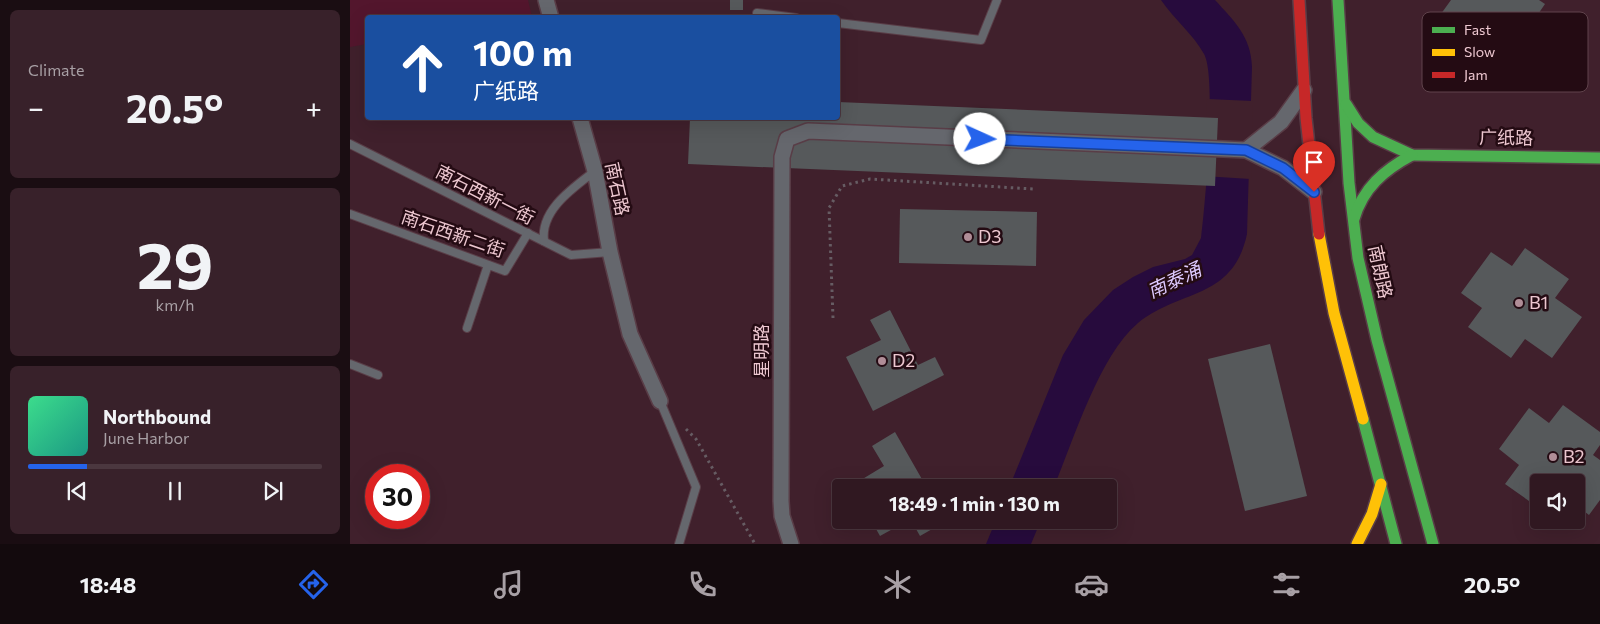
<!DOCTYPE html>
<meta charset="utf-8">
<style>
body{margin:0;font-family:Commissioner,"Noto Sans SC",sans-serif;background:#38212a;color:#f1f3f6;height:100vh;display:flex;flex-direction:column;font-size:19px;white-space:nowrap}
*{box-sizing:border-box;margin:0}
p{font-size:16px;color:#a8a0a5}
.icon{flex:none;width:28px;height:28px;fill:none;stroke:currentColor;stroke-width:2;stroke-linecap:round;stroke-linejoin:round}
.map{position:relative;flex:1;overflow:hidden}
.panel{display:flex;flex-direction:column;gap:10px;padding:10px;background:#1a0d12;width:350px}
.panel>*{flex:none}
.hud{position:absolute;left:15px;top:15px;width:475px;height:105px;border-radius:5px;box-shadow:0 5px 20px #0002,0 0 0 1px #4b373f;background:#1a4fa0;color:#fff;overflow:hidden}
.buttons{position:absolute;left:1180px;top:474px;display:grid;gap:10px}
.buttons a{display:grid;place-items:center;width:55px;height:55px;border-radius:5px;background:#301821;box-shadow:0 5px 20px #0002,0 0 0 1px #4b373f;font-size:25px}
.speed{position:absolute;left:15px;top:464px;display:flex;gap:10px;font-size:25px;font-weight:700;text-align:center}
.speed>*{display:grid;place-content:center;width:65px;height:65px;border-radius:50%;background:#301821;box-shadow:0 5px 20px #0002,0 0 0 1px #4b373f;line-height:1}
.speed .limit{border:8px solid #d22;background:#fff;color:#111}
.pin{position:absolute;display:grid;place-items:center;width:42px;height:42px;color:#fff;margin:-51px -21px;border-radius:50% 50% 50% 0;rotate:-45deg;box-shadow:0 0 5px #0007}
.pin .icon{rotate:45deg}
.me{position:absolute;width:55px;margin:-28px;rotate:92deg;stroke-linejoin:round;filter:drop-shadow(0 0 4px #0008)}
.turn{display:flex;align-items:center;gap:18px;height:105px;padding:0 25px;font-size:22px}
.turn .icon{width:65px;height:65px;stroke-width:2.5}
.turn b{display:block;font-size:35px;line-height:42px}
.big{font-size:38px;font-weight:700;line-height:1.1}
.panel .card{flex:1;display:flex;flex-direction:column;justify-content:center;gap:8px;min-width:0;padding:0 18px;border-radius:8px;background:#38212a}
.panel .dial{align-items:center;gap:0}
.dial b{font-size:65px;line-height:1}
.song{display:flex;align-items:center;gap:15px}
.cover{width:60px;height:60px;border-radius:8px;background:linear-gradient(135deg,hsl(150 70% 55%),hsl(170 70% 35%))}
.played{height:5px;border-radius:2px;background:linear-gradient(90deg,#2563eb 20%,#4b373f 20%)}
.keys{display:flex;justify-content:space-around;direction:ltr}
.heat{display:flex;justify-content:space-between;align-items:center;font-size:28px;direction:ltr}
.trip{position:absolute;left:482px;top:479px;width:285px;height:50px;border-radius:5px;background:#301821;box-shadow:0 5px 20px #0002,0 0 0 1px #4b373f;font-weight:700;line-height:50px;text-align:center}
.dock{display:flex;height:80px;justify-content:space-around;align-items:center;background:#130a0d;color:#a8a0a5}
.dock .icon{width:35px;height:35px}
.dock .on{color:#2563eb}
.dock b{font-size:22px;color:#f1f3f6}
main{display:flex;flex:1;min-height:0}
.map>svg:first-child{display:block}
.built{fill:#53162d}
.water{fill:#270b3d}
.pier{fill:#40202c}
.building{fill:#56595b}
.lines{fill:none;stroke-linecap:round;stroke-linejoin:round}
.lane-casing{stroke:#593d47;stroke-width:10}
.street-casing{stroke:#593d47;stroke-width:18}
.fast-casing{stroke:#593d47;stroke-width:14}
.slow-casing{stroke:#593d47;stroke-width:14}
.jam-casing{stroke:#593d47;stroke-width:14}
.path{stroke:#665c63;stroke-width:3;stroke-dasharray:2.5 4;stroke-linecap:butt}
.lane{stroke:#65676d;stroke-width:8}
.street{stroke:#65676d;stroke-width:15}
.fast{stroke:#4caf50;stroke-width:11}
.slow{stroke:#ffc107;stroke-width:11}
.jam{stroke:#c62828;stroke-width:11}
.route-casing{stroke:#184099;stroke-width:12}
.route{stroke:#2563eb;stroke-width:9}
.poi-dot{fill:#b08d97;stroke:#240b13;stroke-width:2}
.labels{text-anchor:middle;stroke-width:5;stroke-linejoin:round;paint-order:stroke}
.street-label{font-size:18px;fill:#edc7d0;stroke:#240b13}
.poi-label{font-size:18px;fill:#edc7d0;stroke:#240b13;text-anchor:start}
.water-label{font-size:19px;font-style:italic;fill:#ddc9fe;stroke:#240b13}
.key{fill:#240b13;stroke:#60434c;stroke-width:1}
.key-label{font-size:14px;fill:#edc7d0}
</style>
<main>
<section class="panel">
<div class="card"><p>Climate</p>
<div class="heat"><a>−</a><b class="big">20.5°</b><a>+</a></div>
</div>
<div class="card dial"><b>29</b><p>km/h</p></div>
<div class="card">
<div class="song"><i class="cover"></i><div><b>Northbound</b><p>June Harbor</p></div></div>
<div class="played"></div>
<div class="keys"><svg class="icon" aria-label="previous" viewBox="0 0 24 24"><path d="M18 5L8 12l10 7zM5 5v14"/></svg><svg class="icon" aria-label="pause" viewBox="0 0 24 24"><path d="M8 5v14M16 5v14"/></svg><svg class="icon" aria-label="next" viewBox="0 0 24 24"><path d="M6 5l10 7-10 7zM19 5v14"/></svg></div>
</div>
</section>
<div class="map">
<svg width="1250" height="544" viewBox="0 0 1250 544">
<rect width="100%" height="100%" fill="#40202c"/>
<path class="built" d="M0 0H178L182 17 18 18 17 44 0 47Z"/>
<g class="water">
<path d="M811 0H865C884 21 901 36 902 67L897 234C883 300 830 289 788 323 749 356 724 439 704 487L659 488 713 355 734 320 763 290 783 277 803 267 835 259 842 255 851 238C855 207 867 77 854 54 843 34 824 19 811 0Z"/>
<path d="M646 520H691L681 544H636Z"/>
</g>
<path class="pier" d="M857 99 903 101 901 179 853 176Z"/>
<g class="building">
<rect x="380" y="0" width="13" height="10"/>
<path d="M1101 0H1189L1195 4 1182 23 1208 42 1179 83 1152 64 1138 84 1094 53 1109 33 1088 18Z"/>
<path d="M488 102 868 118 865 186 338 164 340 118H488Z"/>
<path d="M550 209 687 212 686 266 549 263Z"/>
<path d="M1175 248 1219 279 1205 298 1232 317 1202 358 1175 339 1161 358 1118 327 1132 308 1111 293 1141 252 1162 266Z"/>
<path d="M540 310 568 365 585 357 594 375 523 411 496 357 531 340 520 320Z"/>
<path d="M920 344 957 496 895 511 858 359Z"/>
<path d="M1213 405 1250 432V445L1243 455 1250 460V500L1239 515 1226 505V482H1189V508L1155 484 1169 465 1149 449 1179 408 1199 423Z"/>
<path d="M545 432 577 488H502L501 486 534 466 522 446Z"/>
<path d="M521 520H559L530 536Z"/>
<path d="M561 520H598L570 536Z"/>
</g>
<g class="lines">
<g class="lane-casing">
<g id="lane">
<path d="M407 13 446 18"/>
<path d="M488 23 631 40 647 0"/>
<path d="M0 144 221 255 260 252"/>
<path d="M0 214 155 271 178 233"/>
<path d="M194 241C190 210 223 188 245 171"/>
<path d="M117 328 138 265"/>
<path d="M0 364 28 375"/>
<path d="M310 401 346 487 329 544"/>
</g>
</g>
<g class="street-casing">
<g id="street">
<path d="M196 0 201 18"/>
<path d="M230 118 245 171 260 252 280 334 310 401"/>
<path d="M896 150 931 122 954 90"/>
<path d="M441 544 432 516 431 501 432 157 437 139 458 131 896 150 933 168 964 192"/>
</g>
</g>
<g class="fast-casing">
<g id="fast">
<path d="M988 0 999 183 1008 258 1027 340 1083 544"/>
<path d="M996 104 1008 123 1023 137 1062 155 1250 158"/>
<path d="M1004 219C1013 188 1034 170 1062 155"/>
<path d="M1013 419 1046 544"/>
</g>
</g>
<g class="slow-casing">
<g id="slow">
<path d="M969 234 984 313 1013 419"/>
<path d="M1007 544 1022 514 1031 484"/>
</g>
</g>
<g class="jam-casing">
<path id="jam" d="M949 0 956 118 969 234"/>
</g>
<g class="path">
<path d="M483 318 479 208 492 186 520 179 683 189"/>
<path d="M336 429 346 439 405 544"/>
</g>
<use href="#lane" class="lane"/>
<use href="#street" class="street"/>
<use href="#fast" class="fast"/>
<use href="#slow" class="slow"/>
<use href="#jam" class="jam"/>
</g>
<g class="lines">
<g class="route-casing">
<path id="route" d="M630 139 896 150 933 168 964 192"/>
</g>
<use href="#route" class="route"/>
</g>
<g class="poi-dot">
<circle cx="618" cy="237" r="5"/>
<circle cx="1169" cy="303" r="5"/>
<circle cx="532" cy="361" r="5"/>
<circle cx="1203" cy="457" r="5"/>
</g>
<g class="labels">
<g class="street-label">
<text transform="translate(1156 138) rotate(1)" y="6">广纸路</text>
<text transform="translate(267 189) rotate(78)" y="6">南石路</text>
<text transform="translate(135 195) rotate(27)" y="6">南石西新一街</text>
<text transform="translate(103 234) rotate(19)" y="6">南石西新二街</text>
<text transform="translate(1030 272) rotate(78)" y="6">南朗路</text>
<text transform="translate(412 351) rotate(-90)" y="6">星明路</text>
</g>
<g class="poi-label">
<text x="628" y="243">D3</text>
<text x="1179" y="309">B1</text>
<text x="542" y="367">D2</text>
<text x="1213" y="463">B2</text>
</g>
<g class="water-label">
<text transform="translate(824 280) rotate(-25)" y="7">南泰涌</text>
</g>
</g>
<rect x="1072" y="12" width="166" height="80" rx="8" class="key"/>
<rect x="1082" y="27" width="23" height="6" fill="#4caf50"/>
<rect x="1082" y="49" width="23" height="7" fill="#ffc107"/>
<rect x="1082" y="72" width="23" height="6" fill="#c62828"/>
<g class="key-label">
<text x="1114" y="35">Fast</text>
<text x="1114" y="57">Slow</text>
<text x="1114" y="80">Jam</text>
</g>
</svg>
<div class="buttons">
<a><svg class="icon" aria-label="sound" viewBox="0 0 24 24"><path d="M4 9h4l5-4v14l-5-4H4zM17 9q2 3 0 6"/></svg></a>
</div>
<div class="speed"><div class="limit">30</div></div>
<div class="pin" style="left:964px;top:192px;background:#d93025"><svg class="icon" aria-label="arrive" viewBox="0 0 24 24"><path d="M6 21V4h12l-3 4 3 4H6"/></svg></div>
<svg class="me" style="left:630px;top:139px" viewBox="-20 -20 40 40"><circle r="19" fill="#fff"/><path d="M0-13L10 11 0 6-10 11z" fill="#2563eb"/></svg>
<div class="trip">18:49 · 1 min · 130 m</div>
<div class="hud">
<div class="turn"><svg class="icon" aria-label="ahead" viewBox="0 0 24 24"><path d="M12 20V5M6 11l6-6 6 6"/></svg><div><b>100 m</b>广纸路</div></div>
</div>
</div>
</main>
<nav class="dock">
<b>18:48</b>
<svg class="icon on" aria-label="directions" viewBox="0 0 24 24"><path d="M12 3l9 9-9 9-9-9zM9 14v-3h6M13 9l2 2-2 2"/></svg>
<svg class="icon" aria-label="music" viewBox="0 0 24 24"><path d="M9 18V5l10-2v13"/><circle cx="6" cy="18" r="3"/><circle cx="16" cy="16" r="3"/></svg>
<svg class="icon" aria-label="phone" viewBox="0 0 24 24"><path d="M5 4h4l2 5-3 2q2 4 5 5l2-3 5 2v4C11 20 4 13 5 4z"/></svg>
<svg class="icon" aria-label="climate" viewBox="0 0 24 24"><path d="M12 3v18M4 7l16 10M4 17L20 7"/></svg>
<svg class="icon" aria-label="car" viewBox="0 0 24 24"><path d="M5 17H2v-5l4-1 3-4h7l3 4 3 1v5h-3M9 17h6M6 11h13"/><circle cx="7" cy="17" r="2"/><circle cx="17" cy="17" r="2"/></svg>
<svg class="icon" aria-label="filters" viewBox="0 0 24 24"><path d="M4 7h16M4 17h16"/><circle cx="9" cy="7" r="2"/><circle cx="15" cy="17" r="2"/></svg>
<b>20.5°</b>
</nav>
